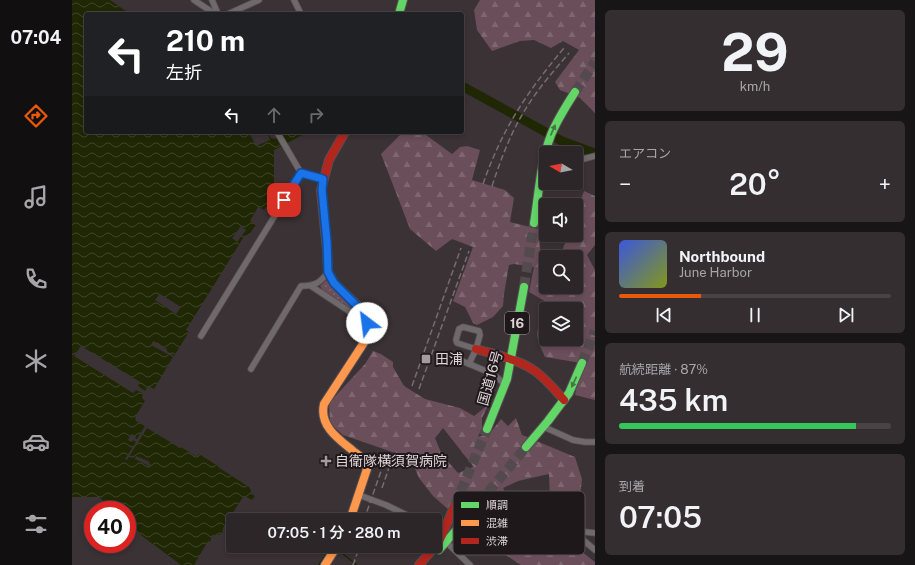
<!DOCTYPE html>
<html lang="ja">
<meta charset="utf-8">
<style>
body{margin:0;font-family:"Public Sans","Noto Sans JP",sans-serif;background:#342e30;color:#f1f3f6;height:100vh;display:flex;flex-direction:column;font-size:15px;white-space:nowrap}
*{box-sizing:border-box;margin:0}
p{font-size:13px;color:#a6a5a8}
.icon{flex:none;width:22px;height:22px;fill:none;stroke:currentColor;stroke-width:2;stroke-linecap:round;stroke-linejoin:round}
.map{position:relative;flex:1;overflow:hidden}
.side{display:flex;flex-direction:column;gap:10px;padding:10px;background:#181516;width:320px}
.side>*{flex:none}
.top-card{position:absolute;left:12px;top:12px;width:380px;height:122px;border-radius:4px;box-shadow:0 2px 6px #0003,0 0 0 1px #484345;background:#202124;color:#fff;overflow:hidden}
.needle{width:26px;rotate:280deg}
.fabs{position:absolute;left:467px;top:146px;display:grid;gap:8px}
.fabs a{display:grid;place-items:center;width:44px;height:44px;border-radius:4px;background:#2c2628;box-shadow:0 2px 6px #0003,0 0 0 1px #484345;font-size:20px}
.speed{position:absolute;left:12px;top:501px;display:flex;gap:8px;font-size:20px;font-weight:700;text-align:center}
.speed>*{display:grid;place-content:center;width:52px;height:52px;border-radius:50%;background:#2c2628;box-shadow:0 2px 6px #0003,0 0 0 1px #484345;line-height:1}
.speed .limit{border:6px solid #d22;background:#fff;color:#111}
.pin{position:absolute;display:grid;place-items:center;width:34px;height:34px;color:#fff;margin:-17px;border-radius:8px;box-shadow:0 2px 6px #0006}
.me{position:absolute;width:44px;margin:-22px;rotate:330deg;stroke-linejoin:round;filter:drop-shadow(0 0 3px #0008)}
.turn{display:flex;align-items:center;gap:14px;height:84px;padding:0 16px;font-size:18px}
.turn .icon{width:52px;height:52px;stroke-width:2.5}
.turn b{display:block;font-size:28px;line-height:34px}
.lanes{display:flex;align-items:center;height:38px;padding:0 16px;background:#0003;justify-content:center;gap:20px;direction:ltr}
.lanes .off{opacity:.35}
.big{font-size:30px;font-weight:600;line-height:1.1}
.side .card{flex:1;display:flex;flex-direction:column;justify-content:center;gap:6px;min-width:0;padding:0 14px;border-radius:6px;background:#342e30}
.side .dial{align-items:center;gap:0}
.dial b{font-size:52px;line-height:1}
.song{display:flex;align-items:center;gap:12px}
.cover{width:48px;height:48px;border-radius:6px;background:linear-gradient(135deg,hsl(230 70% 55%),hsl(70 70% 35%))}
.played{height:4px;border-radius:2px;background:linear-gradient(90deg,#ea580c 30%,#484345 30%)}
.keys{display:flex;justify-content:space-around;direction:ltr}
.heat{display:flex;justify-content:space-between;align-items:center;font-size:22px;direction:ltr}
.charge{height:6px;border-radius:3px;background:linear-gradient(90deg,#34c759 87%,#484345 0)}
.trip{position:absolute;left:154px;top:513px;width:216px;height:40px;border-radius:4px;background:#2c2628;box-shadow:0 2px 6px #0003,0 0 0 1px #484345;font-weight:600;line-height:40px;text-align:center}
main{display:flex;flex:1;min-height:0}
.tabs{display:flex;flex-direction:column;width:72px;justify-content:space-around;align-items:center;background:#120f10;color:#a6a5a8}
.tabs .icon{width:28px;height:28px}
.tabs .selected{color:#ea580c}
.tabs b{font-size:18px;color:#f1f3f6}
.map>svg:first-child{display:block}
.forest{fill:url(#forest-firs);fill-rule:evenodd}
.park{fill:url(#park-dots)}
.water{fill:url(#water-waves);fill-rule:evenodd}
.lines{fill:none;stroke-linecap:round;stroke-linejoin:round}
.stream{stroke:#202705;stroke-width:1.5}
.river{stroke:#202705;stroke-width:9}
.highway-tunnel{stroke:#534a4d;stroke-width:10;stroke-dasharray:10 5;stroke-linecap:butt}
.street-casing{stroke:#564f51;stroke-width:7}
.fast-casing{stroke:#564f51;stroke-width:10}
.slow-casing{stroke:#564f51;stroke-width:10}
.jam-casing{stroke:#564f51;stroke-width:10}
.street{stroke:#70696c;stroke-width:5.5}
.fast{stroke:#63d668;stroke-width:8}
.slow{stroke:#ff974d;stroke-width:8}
.jam{stroke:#b3261e;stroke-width:8}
.rail{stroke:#756e70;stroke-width:1.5;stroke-dasharray:6 3;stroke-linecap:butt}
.oneway{fill:#417742}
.route-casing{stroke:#114b97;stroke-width:10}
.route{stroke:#1a73e8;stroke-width:7}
.poi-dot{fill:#a59b9e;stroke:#1f181b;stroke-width:1.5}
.labels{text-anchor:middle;stroke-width:4;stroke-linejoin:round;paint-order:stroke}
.shield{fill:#1f181b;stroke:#a59c9f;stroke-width:1}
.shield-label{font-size:13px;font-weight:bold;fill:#ded4d7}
.poi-label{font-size:14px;fill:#ded4d7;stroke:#1f181b;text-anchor:start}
.street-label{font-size:14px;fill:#ded4d7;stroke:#1f181b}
.key{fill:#1f181b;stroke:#585053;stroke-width:1}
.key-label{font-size:11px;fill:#ded4d7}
</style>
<main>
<nav class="tabs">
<b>07:04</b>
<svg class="icon selected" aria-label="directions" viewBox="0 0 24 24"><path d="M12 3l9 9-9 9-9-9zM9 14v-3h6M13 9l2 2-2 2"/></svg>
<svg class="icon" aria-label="music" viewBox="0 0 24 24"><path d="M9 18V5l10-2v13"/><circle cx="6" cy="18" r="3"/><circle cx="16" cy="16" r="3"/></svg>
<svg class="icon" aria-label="phone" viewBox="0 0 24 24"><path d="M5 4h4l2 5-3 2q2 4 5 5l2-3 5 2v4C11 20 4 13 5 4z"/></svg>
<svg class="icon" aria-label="climate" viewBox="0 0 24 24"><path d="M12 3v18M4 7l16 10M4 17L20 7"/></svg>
<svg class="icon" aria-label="car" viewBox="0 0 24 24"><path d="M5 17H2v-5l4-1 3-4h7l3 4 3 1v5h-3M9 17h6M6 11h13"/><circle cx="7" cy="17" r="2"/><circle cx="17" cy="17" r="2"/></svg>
<svg class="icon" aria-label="filters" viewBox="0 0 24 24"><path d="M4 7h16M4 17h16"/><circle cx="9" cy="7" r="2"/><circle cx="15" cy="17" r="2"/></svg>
</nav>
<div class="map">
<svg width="523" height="565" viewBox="0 0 523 565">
<defs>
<pattern id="forest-firs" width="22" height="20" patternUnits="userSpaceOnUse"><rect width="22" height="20" fill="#6a4e59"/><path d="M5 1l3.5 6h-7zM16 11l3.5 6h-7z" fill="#7f6770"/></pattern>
<pattern id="park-dots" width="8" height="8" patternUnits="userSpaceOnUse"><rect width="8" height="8" fill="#6a4e59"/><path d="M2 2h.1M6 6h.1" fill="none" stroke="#7f6770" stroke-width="1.8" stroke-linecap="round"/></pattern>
<pattern id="water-waves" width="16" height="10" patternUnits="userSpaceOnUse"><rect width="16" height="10" fill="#202705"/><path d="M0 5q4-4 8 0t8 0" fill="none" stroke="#404529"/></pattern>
</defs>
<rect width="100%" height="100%" fill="#3a3235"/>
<g class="forest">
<path d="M408 0H523V113L508 98 488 90 483 82 507 50 491 41 479 48 462 40 448 41 420 51 405 30 402 10Z"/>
<path d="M331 132H350L380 154 388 147 395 146 408 150 400 180 433 190 442 198 438 222 470 230C467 241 465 249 474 257V287H504V257H488L496 235H504V213L512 191 523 196V245L515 255 523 270V400L503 395 509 363 473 357C463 334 462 334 474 312V339H504V309H476L478 304 457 292 462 267 442 264 437 265 432 294 431 306 421 317 405 325 401 323 393 307 381 301 401 247 380 239 364 251 338 229 309 154Z"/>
<path d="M301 351 309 354 321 362V367L332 386 353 399 388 408 402 416 417 404 410 418V428L406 437 418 433 429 419 436 426 444 418 450 435 503 457 510 479 507 506 500 518 478 501 477 474 446 481 431 488 442 507 475 525 523 562V565H449L394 529 377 510 361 496 347 478 338 457 326 454 271 435 258 423 257 403 293 364ZM371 428 401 466V467L386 473 370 455 363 438Z"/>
</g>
<path class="park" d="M254 280 286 310V311L283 312 251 291 248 286Z"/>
<path class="water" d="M0 0H38L58 14H14V132H177L184 146 198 140 195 132 199 138 203 139 216 132H236L202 150V186L209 190 206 194H203L202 196 192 210 186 207 178 221 184 225 176 236 173 235 114 330 117 332 102 356 95 351V349L81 341 79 345 101 357 82 389 76 386 73 391 66 386 68 382 9 346 2 356 61 393 64 390 71 393 70 398 73 401 63 417 64 421 73 426 65 439 63 438 64 436 59 434 56 440 60 442 61 440 64 442 53 459 55 460 75 428 108 448 109 447 125 457 127 454 146 466V467L177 487 179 490 178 493 183 496 180 500 173 496 171 497 151 528 150 533 147 535H140L138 542 136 541 122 565H109L70 536 66 531 60 529V527L56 524 55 525V510H38L37 505 27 497H0ZM169 226 174 230 165 242 160 238ZM88 294 109 307 104 314 83 300ZM64 456 78 462 77 464 80 465 79 467 63 459Z"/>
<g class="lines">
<g class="stream">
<path d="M266 550 285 565"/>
<path d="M247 565 260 546"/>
</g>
<path class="river" d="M390 86 490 141 523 153"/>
<g class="highway-tunnel">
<path d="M503 92 523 62"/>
<path d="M452 287 462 223"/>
<path d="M510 363 523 331"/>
<path d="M383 505 415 429"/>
<path d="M397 515 454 447"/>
</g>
<g class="street-casing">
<g id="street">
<path d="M122 0 143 14"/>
<path d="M140 0 146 14"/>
<path d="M222 0 229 14"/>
<path d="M156 14 187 0"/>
<path d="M205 132 229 173 251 179"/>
<path d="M504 161 523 156"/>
<path d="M239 286 295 323"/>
<path d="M391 327 407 331 408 335 404 349 385 343 384 340 387 329Z"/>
<path d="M129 336 229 173"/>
<path d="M390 361 414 371 422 375 433 384"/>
<path d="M397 364 404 349"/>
<path d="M179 369 229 286C243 286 248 283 256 272"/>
<path d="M472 427 501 440 513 442H523"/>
<path d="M287 495 314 505 345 520"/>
<path d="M473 503 504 531 510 539 523 550"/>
<path d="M504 531 523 533"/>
<path d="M363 533 369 537 398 565"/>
</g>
</g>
<g class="fast-casing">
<g id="fast">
<path d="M327 14 331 0"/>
<path d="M462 223C467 194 468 163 479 135 485 120 494 106 503 92"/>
<path d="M415 429 435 379 452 287"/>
<path d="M454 447 476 421 497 393 510 363"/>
<path d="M367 550 397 515"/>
</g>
</g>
<g class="slow-casing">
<g id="slow">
<path d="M255 251 256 272 262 283 285 305 292 314 295 323 293 341 252 404C247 425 265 438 280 450 283 453 289 456 291 460 293 463 294 466 295 469L278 520"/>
<path d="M253 565 265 546"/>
</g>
</g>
<g class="jam-casing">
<g id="jam">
<path d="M255 251 249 190 257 160 273 132"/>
<path d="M404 349C424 355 446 359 463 371 474 379 483 390 492 400"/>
<path d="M347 565 367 542 383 505"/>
</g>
</g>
<use href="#street" class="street"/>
<use href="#fast" class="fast"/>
<use href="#slow" class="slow"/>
<use href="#jam" class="jam"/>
<g class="rail">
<path d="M411 184C430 129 455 92 492 48"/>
<path d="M420 186C428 162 437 137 450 115 463 92 480 73 497 53"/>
<path d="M340 386 389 248"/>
<path d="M347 389 397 251"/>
<path d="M310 488 321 456"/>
<path d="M292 520 315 454"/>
<path d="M281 565 288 546"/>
</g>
</g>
<defs><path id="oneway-solid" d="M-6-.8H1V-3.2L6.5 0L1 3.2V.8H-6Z"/></defs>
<g class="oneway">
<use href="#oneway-solid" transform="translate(481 130) rotate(-66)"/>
<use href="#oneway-solid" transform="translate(502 382) rotate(115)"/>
</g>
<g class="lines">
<g class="route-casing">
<path id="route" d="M212 200 229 173 251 179 250 190 255 242 256 272 262 283 285 306 292 314 295 323"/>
</g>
<use href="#route" class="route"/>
</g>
<g class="poi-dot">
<rect x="349" y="354" width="10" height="10" rx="2"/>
<path d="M252 455h4v4h4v4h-4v4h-4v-4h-4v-4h4z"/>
</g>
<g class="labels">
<rect class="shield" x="433" y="312" width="24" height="22" rx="3"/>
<g class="shield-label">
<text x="445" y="328">16</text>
</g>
<g class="poi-label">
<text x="363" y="364">田浦</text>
<text x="263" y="466">自衛隊横須賀病院</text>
</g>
<g class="street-label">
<text transform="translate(418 378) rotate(-74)" y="5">国道16号</text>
</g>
</g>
<rect x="381" y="491" width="132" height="64" rx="6" class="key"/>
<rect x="389" y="502" width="18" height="6" fill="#63d668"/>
<rect x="389" y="520" width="18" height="6" fill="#ff974d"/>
<rect x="389" y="538" width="18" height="6" fill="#b3261e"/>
<g class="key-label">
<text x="414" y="509">順調</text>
<text x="414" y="527">混雑</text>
<text x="414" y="545">渋滞</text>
</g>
</svg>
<div class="fabs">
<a><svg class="needle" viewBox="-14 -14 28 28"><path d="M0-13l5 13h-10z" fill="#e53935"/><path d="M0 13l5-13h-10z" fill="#a6a5a8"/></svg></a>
<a><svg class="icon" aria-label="sound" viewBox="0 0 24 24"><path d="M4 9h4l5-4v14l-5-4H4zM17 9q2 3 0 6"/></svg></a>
<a><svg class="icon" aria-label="search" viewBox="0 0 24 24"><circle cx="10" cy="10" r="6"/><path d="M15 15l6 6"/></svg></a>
<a><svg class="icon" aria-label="layers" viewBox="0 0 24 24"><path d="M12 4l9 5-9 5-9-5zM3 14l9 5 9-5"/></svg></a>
</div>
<div class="speed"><div class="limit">40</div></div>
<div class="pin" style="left:212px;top:200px;background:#d93025"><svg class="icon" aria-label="arrive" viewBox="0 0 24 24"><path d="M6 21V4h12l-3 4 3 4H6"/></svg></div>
<svg class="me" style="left:295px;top:323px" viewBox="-20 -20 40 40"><circle r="19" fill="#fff"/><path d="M0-13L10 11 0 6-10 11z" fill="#1a73e8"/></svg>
<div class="trip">07:05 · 1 分 · 280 m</div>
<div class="top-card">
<div class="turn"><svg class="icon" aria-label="left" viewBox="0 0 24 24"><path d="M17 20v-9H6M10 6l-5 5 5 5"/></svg><div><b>210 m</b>左折</div></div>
<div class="lanes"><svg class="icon" aria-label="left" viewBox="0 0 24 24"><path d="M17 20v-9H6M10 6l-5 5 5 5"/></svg><svg class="icon off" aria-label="ahead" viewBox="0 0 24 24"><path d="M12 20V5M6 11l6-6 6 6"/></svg><svg class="icon off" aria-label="right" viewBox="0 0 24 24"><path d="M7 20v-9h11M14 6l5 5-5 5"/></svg></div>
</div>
</div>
<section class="side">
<div class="card dial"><b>29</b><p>km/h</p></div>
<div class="card"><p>エアコン</p>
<div class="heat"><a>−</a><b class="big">20°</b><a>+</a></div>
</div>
<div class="card">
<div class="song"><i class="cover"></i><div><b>Northbound</b><p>June Harbor</p></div></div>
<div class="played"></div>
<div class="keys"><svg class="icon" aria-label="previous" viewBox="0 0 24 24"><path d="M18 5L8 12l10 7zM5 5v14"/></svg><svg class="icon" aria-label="pause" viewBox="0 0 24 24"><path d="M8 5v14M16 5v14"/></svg><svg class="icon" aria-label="next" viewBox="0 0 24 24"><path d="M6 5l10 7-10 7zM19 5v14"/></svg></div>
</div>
<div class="card"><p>航続距離 · 87%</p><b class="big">435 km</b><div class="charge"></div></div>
<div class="card"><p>到着</p><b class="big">07:05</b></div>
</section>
</main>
